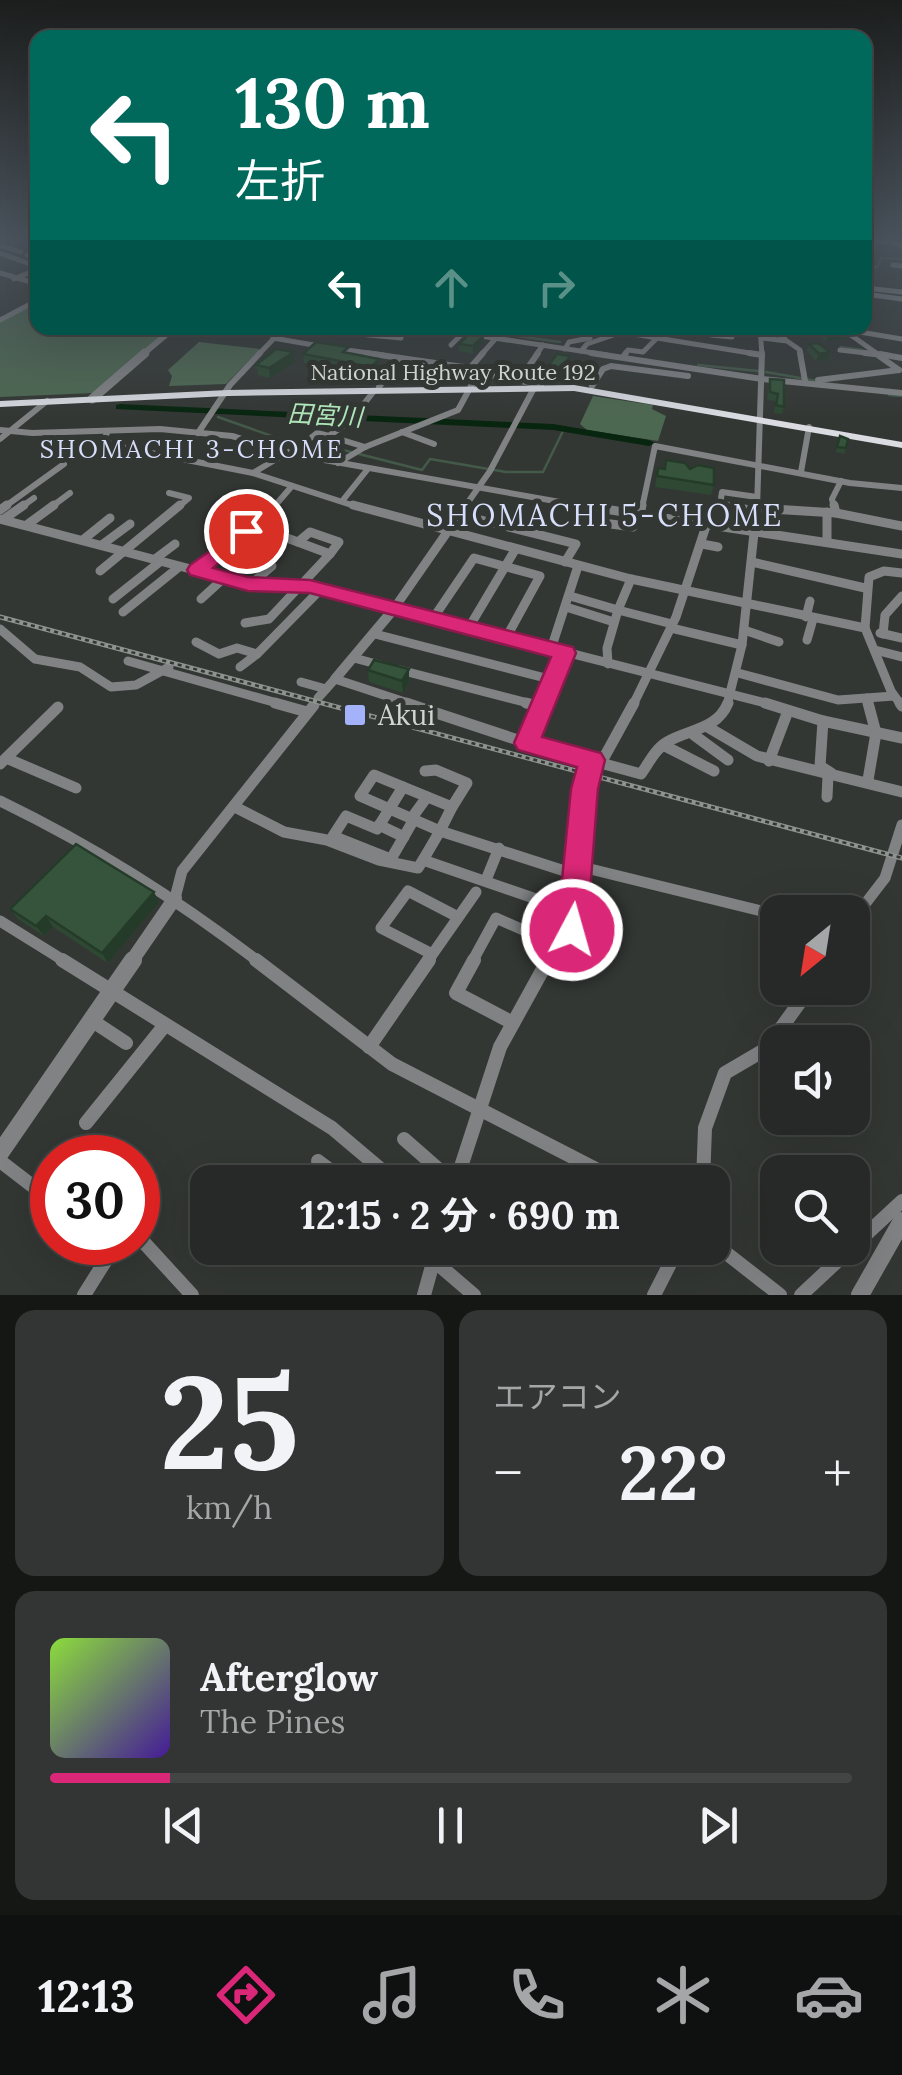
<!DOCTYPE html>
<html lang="ja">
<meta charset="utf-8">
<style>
body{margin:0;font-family:Lora,"Noto Sans JP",serif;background:#323533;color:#f1f3f6;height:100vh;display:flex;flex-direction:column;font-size:38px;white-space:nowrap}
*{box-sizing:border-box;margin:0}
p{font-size:32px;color:#a4a6a7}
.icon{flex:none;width:55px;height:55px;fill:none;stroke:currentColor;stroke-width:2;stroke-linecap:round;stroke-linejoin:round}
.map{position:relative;height:1295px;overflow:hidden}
.panel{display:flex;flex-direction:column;gap:15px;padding:15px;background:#151715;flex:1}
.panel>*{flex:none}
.hud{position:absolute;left:30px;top:30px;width:842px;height:305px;border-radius:20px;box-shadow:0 10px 40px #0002,0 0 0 2px #424544;background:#00695c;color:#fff;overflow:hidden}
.needle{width:65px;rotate:210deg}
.controls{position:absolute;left:760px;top:895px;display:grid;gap:20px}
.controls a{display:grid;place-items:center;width:110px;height:110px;border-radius:20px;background:#262927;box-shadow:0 10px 40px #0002,0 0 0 2px #424544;font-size:50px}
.speed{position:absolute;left:30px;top:1135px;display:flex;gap:20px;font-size:50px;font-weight:700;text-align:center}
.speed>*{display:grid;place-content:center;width:130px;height:130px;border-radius:50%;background:#262927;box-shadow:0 10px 40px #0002,0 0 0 2px #424544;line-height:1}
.speed .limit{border:15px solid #d22;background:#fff;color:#111}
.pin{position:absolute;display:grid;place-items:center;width:85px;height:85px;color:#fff;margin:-42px;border:5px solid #fff;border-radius:50%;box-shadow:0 2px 10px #0007}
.me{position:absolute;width:110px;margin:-55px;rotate:6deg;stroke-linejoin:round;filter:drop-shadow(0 0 8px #0008)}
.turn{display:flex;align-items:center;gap:35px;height:210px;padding:0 40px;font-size:45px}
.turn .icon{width:130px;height:130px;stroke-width:2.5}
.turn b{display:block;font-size:70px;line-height:85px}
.lanes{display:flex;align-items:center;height:95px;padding:0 40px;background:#0003;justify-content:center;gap:50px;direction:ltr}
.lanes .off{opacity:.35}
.big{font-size:75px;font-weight:700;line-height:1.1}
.panel .tile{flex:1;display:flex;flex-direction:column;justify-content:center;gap:15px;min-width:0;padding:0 35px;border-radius:20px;background:#323533}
.panel .dial{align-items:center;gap:0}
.dial b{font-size:130px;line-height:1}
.song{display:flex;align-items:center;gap:30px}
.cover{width:120px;height:120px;border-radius:15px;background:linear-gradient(135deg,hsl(90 70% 55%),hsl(260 70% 35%))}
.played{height:10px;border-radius:5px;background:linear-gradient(90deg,#db2777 15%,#424544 15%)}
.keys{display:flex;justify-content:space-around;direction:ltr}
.heat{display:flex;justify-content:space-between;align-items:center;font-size:55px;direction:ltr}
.panel .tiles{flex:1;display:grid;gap:15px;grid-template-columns:1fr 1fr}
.tile:last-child{grid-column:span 2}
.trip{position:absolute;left:190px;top:1165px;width:540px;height:100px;border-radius:20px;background:#262927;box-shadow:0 10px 40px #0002,0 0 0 2px #424544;font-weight:700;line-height:100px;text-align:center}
.dock{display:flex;height:160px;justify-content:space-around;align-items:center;background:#0f1010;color:#a4a6a7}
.dock .icon{width:70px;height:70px}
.dock .active{color:#db2777}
.dock b{font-size:45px;color:#f1f3f6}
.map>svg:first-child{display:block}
.green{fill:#4d6851}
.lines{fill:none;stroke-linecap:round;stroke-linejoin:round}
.stream{stroke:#445a49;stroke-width:2.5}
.river{fill:#07250f;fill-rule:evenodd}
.minor-far4{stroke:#818284;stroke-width:5}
.minor-far3{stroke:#818284;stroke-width:6}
.minor-far2{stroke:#818284;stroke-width:9}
.minor-far1{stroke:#818284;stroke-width:11}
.minor{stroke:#818284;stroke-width:14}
.tertiary-far4{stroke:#818284;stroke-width:6}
.tertiary-far3{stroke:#818284;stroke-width:9}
.tertiary-far2{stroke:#818284;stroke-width:10}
.tertiary-far1{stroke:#818284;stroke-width:14}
.tertiary{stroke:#818284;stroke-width:18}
.trunk{fill:#dadce2;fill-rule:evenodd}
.rail-casing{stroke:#8f9390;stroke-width:5}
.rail{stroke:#333734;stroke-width:2.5;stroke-dasharray:4;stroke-linecap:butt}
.wall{fill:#2e4833}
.shaded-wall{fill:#253b29}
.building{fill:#35543b;stroke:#253b29;stroke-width:2.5}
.route{fill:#db2777;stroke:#8e194d;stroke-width:2.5}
.poi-dot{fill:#a4b2fc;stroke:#333734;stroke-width:4}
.labels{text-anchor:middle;stroke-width:10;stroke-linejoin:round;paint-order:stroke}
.far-street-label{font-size:22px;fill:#d1d4d1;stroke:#333734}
.far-water-label{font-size:25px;font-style:italic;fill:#afe6b8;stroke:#333734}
.far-neighbourhood-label{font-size:25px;letter-spacing:2.5px;fill:#d8dffb;stroke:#333734}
.poi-label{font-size:28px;fill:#d1d4d1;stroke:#333734;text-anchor:start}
.neighbourhood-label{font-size:30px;letter-spacing:2.5px;fill:#d8dffb;stroke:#333734}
</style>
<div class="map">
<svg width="902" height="1295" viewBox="0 0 902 1295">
<rect width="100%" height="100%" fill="#333734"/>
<g class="green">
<path d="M37 301 38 328H170L94 393 0 397V321Z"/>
<path d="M199 342 260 349 226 384 169 386 172 376 168 370Z"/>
<path d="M593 396 653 405 652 409 666 416 658 441 587 430 580 424Z"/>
</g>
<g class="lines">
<g class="stream">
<path d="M865 270 877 267 881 258 902 259"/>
<path d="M503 334 560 342"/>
<path d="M841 347 863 350"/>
<path d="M698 365 758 371"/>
<path d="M766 372 817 381"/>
<path d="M889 395 902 396"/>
<path d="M218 417 317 452 339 449 351 452"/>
<path d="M359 454 422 470 430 459 506 472H543L564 429"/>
</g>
<path class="river" d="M120 404 553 424 649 440 655 443 649 446 553 430 116 409V405Z"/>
<g class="minor-far4">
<path d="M882 237 902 246"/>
<path d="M0 239 4 237"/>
<path d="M865 240 886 242"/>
<path d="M0 245 21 252"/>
<path d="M37 251 27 255 38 258"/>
<path d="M0 253 30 264"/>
<path d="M865 260V265"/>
<path d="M893 265 902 266"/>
<path d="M0 273 38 284"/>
<path d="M14 279 38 269"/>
<path d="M865 288 902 292"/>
<path d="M865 294 902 299"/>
<path d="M0 320 38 300"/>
<path d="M428 328 607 355"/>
<path d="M760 328 762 355"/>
<path d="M769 328 785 339"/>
<path d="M841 328 879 355"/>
<path d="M337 332 401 338"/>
<path d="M622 332 657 338 643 352 628 350 624 355"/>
<path d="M711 335 732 337"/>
<path d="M851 335 854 331 902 339"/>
<path d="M273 338 325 347"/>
<path d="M657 338 762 355"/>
<path d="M762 338 787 341 800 350 801 355"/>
<path d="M451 345 463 333"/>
<path d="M340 349 383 355"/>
<path d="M565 349 569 342 590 338"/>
<path d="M840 350 875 354"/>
<path d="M581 351 587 344 634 328"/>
<path d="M880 354 887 355"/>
<path d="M258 355 284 328"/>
<path d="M481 355 505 328"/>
<path d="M536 355 543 345"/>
</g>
<g class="minor-far3">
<path d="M366 353 470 368"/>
<path d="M591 353 762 379 902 393"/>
<path d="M749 353 762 355"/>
<path d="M800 353 805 381"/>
<path d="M865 353 875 354"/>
<path d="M875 353 899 370"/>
<path d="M880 354 902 358"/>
<path d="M623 357 626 353"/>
<path d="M475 372 541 385"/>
<path d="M520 379 538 353"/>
<path d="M818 380 899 370"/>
<path d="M592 386 603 369 611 366 688 376"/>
<path d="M379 387 400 358"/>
<path d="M0 430 32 433 160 429 232 436 296 455 594 508"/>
<path d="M108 431 103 441 121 447 253 473 361 508"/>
<path d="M402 432 434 444"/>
<path d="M198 433 230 385 260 353"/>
<path d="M0 439 47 401"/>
<path d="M307 441 317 433 329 436"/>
<path d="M365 447 329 436 352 419 374 391"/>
<path d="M338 463 365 447 458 410 476 377 470 368 483 353"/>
<path d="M801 472 809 427"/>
<path d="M253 473 288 452"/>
<path d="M169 493 189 498 177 508"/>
<path d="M343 500 367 470"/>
<path d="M3 508 64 464"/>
<path d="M20 508 34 498"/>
<path d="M50 508 70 493"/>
<path d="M273 508 292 486"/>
<path d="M464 508 490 471 534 388"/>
<path d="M642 508 655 446 850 483 902 488"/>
<path d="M735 508 720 505 722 492 757 497"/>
<path d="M757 508 762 353"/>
<path d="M834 508 832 499 841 481"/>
</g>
<g class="minor-far2">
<path d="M353 505 631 579 865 628 891 691 901 705"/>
<path d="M578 505 902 554"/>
<path d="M720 505 756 511"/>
<path d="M834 505 836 513"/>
<path d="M756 508 836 513 902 526"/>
<path d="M0 510 7 505"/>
<path d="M827 512V541"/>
<path d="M461 515 576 544 565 562"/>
<path d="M640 515 642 505"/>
<path d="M0 519 248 584 310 587 773 705"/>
<path d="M4 519 24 505"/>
<path d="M596 522 633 527"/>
<path d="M28 524 54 505"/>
<path d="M84 539 110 518"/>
<path d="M298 542 310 532 339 542 330 554"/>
<path d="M103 544 130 524"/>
<path d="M702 544 718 547"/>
<path d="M155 559 175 544"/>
<path d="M752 562 865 588"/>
<path d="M197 570 275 505"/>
<path d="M100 571 180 505"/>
<path d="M251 584 272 566"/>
<path d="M570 596 618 610 631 579"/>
<path d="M113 599 161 561"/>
<path d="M201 599 224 578"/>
<path d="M566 607 614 622"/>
<path d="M393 610 466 505"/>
<path d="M123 612 179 567"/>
<path d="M806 617 810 601"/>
<path d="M432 620 474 558 540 576 506 638"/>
<path d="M245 623 269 619 330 554 287 538"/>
<path d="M671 628 742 645"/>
<path d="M865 628 869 577 884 571 902 573"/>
<path d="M0 629 35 659 80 667 111 687 136 685 169 667"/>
<path d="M468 629 515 550"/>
<path d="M744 630 779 642"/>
<path d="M880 633 902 638"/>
<path d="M375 634 553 680"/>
<path d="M883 634 885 615 902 596"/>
<path d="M807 640 813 619"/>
<path d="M196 642 219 654 237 648 257 654 320 590"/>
<path d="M551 649 578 566"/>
<path d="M875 650 902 657"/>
<path d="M354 658 380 665"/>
<path d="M128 661 284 705"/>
<path d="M608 664 607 648 618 610 672 624"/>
<path d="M240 667 257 654"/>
<path d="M400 670 536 705"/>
<path d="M738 673 838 700 894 696"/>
<path d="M301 682 326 689"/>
<path d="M318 698 335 679 414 705"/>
<path d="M867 698 869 705"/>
<path d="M543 705 565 653"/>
<path d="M633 705 676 617 707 523"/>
<path d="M727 705 742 645 757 505"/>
</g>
<g class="minor-far1">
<path d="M275 703 307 712"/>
<path d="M406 703 527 743 641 774C649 763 655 749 667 742 689 729 717 730 728 703"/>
<path d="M526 703 542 707"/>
<path d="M765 703 823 721 902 738"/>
<path d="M900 703 902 706"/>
<path d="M823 721 820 766 831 773"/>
<path d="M706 726 757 756 902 792"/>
<path d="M694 735 728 760"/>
<path d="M527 743 544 703"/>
<path d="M663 745 714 771"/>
<path d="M6 758 76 788"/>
<path d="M769 761 788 711"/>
<path d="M601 763 634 703"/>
<path d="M0 764 58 707"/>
<path d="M425 771 436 770 467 783 452 807"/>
<path d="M374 775 452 807 440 831 360 796Z"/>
<path d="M868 780 876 733 868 703"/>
<path d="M403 787 377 829 346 816 333 836 391 859 413 821"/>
<path d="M827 797 828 776"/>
<path d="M0 801C95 847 175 898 259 962"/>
<path d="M235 807 284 832 327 840 379 860 418 868 423 860"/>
<path d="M411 819 427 797"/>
<path d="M379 825 404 837"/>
<path d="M440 831 577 875"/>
<path d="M440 831 423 860 574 912"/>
<path d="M578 866 778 915"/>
<path d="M486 880 499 848"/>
<path d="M175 898 182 871 314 705"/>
<path d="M0 921 66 962"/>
<path d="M852 921 885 878 902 825"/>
<path d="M432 954 381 928 408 891 458 917"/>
<path d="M427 962 476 892"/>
<path d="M472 962 496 918 557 945"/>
<path d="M547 962 558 942 572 930 585 789 592 761"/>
</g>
<g class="minor">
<path d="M62 960 332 1128 396 1182"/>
<path d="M256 960 392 1064 621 1182"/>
<path d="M474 960 456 993 513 1023"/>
<path d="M91 1020 126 1043"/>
<path d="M369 1047 429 960"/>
<path d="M86 1123 165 1025"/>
<path d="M404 1139 453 1182"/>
<path d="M0 1161 52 1201"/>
<path d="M318 1161 346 1182"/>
<path d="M456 1182 500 1047 548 960"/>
<path d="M703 1182 705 1128 725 1073 766 1049 810 988"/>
<path d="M138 1236 192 1295"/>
<path d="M712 1242 780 1295"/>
<path d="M419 1248 474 1295"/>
<path d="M84 1295 116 1244"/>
<path d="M424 1295 437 1248"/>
<path d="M654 1295 678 1248"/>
<path d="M801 1295 902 1201"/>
</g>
<path class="tertiary-far4" d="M142 355 174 328"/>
<path class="tertiary-far3" d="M92 399 145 353"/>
<path class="tertiary-far2" d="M335 679 393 610"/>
<path class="tertiary-far1" d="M131 962 175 898"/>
<g class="tertiary">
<path d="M0 1153 133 960"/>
<path d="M860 1295 902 1221"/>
</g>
<path class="trunk" d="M574 385 902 442V448L574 391 228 396 0 407V401L228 390Z"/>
<g class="rail-casing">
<path id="rail" d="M0 617 902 858"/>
</g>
<use href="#rail" class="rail"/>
</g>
<g class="wall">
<path d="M787 328H847L846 339 826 341 809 329 791 331Z"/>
<path d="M484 343 473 354 459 351V344Z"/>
<path d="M809 344 830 352 828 360 816 361 807 351Z"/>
<path d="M294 352 295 362 270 378 258 375 256 365Z"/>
<path d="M303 354H350L380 368 371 376 304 363Z"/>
<path d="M569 363 558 379 546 377V369Z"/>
<path d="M770 379 784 407 782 414 774 413 775 401 767 400Z"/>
<path d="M840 436 846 448 844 454 836 452Z"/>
<path d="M658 468 690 469 714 485 711 495 655 487Z"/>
<path d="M409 669V681L403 693 369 682 368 670Z"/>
<path d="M159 902 108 963 53 927 44 936 18 919 10 909Z"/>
</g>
<g class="shaded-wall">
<path d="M792 328H809V329L791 331Z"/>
<path d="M849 330 846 339 826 341 829 332Z"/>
<path d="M484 335V343L473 354V346Z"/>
<path d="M294 352 295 362 270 378 269 368Z"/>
<path d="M830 352 828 360 816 361 819 354Z"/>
<path d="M570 356 569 363 558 379 559 372Z"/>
<path d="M379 359 380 368 371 376V367Z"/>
<path d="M409 669V681L403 693 402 681Z"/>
<path d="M154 892 159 902 108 963 102 953Z"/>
<path d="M46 916 53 927 44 936 36 926Z"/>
</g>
<g class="building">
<path d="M823 328H847L849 330 829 332Z"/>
<path d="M470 333 484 335 473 346 459 344Z"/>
<path d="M316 342 349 347 343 352 379 359 371 367 303 354Z"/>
<path d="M818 343 830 352 819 354 809 344Z"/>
<path d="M276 349 294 352 269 368 256 365Z"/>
<path d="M557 354 570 356 559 372 546 369Z"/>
<path d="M770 379 784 380V407L776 405 778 394 770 392Z"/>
<path d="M840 436 848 439 846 448 837 447Z"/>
<path d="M666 460 685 463 690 469 698 465 714 468V485L657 476 658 468 665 469Z"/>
<path d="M374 660 409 669 402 681 368 670Z"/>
<path d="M76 844 154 892 102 953 46 916 36 926 10 909Z"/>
</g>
<linearGradient id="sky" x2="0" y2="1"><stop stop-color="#1c1e1d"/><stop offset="0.57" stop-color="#4a535c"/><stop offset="1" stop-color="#4a535c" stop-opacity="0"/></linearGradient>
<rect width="902" height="418" fill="url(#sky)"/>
<path class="route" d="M246 525 256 531 253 535 213 568 248 577 310 580 573 647 576 653 542 737 601 753 605 760 598 789 587 930 583 940 572 944 561 940 557 930 571 789 577 767 518 750 514 743 551 657 310 593 248 591 190 575 187 570 190 565Z"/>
<rect class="poi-dot" x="343" y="703" width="24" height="24" rx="5"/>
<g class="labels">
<g class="far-street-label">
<text x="453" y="380">National Highway Route 192</text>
</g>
<g class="far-water-label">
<text transform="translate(325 415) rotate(3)" y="9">田宮川</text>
</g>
<g class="far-neighbourhood-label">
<text x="192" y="458">SHOMACHI 3-CHOME</text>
</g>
<g class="poi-label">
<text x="378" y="725">Akui</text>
</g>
<g class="neighbourhood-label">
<text x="605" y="526">SHOMACHI 5-CHOME</text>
</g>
</g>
</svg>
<div class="controls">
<a><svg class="needle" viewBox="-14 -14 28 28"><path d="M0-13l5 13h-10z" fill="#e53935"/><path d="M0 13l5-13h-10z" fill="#a4a6a7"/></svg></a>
<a><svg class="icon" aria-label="sound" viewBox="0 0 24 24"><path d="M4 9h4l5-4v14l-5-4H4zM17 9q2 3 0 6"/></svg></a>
<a><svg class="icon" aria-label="search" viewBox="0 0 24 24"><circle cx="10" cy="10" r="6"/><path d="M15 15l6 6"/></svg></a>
</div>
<div class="speed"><div class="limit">30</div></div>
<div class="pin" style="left:246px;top:531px;background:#d93025"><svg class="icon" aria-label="arrive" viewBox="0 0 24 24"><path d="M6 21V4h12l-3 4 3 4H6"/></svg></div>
<svg class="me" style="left:572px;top:930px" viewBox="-20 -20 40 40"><circle r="17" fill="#db2777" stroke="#fff" stroke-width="3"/><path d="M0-11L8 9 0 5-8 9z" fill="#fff"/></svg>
<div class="trip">12:15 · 2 分 · 690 m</div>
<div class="hud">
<div class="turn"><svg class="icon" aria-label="left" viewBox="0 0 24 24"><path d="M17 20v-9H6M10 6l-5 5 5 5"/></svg><div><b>130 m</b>左折</div></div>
<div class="lanes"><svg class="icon" aria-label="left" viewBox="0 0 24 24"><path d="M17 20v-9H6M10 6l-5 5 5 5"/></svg><svg class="icon off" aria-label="ahead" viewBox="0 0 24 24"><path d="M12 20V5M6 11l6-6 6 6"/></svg><svg class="icon off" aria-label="right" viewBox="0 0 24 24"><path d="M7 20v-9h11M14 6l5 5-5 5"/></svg></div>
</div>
</div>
<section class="panel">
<div class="tiles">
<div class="tile dial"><b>25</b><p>km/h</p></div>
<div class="tile"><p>エアコン</p>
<div class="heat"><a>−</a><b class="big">22°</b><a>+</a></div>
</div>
<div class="tile">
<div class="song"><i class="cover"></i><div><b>Afterglow</b><p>The Pines</p></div></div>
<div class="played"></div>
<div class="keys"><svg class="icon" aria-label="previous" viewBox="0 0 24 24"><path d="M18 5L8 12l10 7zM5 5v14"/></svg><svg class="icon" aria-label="pause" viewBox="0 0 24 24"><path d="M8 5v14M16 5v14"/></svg><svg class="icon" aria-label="next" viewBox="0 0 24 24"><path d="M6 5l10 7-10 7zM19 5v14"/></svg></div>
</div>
</div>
</section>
<nav class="dock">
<b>12:13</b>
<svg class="icon active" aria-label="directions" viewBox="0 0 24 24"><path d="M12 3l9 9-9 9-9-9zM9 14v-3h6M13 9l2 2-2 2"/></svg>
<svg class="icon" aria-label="music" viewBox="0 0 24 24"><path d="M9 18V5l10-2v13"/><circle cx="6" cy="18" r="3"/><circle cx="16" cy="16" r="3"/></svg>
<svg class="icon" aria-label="phone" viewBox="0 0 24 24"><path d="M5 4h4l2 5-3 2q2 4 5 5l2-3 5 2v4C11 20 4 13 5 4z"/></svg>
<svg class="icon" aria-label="climate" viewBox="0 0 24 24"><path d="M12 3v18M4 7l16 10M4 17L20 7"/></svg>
<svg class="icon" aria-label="car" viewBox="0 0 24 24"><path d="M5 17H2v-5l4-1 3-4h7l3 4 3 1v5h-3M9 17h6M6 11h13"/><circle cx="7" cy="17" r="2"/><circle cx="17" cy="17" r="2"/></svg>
</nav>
